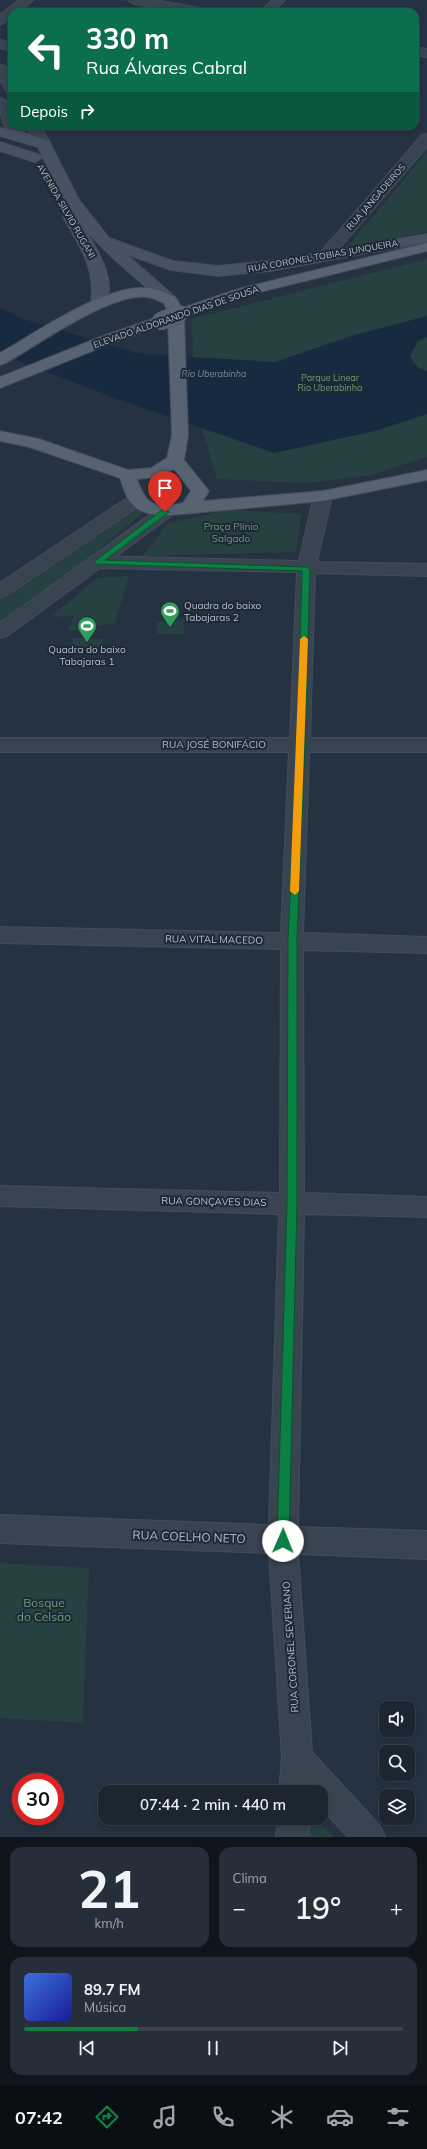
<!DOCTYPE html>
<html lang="pt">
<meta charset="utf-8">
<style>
body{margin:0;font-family:Mulish,sans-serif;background:#252e39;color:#f1f3f6;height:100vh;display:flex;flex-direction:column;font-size:15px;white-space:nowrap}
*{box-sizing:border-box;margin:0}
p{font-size:13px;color:#a0a5ab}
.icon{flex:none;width:22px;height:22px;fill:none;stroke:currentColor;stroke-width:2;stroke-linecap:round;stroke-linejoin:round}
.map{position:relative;height:1837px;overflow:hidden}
.details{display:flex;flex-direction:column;gap:10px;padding:10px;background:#0f151b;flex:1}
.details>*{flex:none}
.banner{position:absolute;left:8px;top:8px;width:411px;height:122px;border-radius:12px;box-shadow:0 2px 6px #0003,0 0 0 1px #3a434d;background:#0b6e4f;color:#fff;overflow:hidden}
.buttons{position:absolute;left:379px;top:1701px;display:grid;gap:8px}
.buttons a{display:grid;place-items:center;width:36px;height:36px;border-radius:8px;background:#1c2631;box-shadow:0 2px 6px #0003,0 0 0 1px #3a434d;font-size:20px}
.speed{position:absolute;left:12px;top:1773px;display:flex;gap:8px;font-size:20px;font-weight:700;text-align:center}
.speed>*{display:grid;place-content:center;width:52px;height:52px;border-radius:50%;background:#1c2631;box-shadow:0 2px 6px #0003,0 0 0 1px #3a434d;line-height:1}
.speed .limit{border:6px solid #d22;background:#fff;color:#111}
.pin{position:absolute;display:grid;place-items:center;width:34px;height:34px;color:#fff;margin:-41px -17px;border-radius:50% 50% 50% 0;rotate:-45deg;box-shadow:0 0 4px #0007}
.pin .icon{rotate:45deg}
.me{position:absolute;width:44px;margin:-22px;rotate:1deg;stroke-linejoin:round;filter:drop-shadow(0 0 3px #0008)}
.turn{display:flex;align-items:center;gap:14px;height:84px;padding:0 12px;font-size:18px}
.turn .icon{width:52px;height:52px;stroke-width:2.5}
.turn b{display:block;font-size:28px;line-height:34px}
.then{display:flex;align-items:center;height:38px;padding:0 12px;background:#0003;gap:8px;font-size:15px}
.big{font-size:30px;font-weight:600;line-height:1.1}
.details .widget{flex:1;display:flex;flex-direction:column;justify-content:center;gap:6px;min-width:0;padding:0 14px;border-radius:12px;background:#252e39}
.details .dial{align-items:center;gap:0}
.dial b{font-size:52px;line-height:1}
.song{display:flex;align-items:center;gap:12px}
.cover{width:48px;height:48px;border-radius:6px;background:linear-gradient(135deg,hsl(220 70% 55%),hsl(240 70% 35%))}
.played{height:4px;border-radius:2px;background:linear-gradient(90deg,#0b8043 30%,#3a434d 30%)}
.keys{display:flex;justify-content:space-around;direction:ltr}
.heat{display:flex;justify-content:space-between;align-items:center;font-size:22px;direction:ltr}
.details .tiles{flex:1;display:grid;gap:10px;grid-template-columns:1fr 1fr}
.widget:last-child{grid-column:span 2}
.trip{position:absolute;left:98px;top:1785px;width:230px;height:40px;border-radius:12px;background:#1c2631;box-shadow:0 2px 6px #0003,0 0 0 1px #3a434d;font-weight:600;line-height:40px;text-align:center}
.tab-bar{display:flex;height:64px;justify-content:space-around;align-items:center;background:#0b0f14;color:#a0a5ab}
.tab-bar .icon{width:28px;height:28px}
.tab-bar .selected{color:#0b8043}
.tab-bar b{font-size:18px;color:#f1f3f6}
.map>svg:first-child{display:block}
.green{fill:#274042}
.water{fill:#182a3f}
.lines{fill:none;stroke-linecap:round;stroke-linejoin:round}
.minor-casing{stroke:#434d5a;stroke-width:2}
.tertiary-casing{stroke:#434d5a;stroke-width:2}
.secondary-casing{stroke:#434d5a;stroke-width:2}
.primary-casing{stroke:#434d5a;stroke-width:2}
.minor{fill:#394451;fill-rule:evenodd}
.tertiary{fill:#394451;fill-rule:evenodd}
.secondary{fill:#475364;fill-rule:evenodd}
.primary{fill:#576371;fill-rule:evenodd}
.primary-bridge-casing{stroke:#434d5a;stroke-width:19;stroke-linecap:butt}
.primary-bridge{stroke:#576371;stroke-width:18}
.route{fill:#0b8043;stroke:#07532c}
.slow{fill:#f59e0b}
.labels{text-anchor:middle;stroke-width:4;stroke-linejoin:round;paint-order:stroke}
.far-street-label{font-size:9px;fill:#b6bfcb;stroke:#1e2936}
.far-water-label{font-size:9px;font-style:italic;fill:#6f8baa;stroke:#1e2936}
.far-park-label{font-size:9px;fill:#6d9c75;stroke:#1e2936}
.park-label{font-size:10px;fill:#6d9c75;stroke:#1e2936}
.poi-label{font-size:10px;fill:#b6bfcb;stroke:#1e2936;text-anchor:start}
.street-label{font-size:10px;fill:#b6bfcb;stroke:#1e2936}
.near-street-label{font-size:12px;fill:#b6bfcb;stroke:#1e2936}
.near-park-label{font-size:12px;fill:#6d9c75;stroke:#1e2936}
</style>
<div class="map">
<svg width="427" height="1837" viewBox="0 0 427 1837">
<rect width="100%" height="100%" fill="#253241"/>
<g class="green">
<path d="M427 152V232L347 247Z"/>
<path d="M427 259V457L371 475 306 483 217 479 197 412 191 319Z"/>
<path d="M135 506 143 513 88 558 0 622V597Z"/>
<path d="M229 510 302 514 296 552 143 556 168 523Z"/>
<path d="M129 576 115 623 68 631 74 616 51 617 97 578Z"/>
<path d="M185 620 183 634H157V622Z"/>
<path d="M74 638 103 639 102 649 68 646Z"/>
<path d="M0 1563 89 1568 83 1723 0 1718Z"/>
<path d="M305 1818H315L334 1837H304Z"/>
</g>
<path class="water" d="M0 308 23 319 141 354 275 362 351 336 427 316V337L417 342 410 357 417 367 427 371V414L375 431 274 453 120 400 0 354Z"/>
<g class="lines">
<g class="minor-casing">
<g id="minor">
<path d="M19 0H33L19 12H12V18L0 25V15Z"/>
<path d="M128 0H154L200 8 206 12H180L134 4Z"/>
<path d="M272 0H285L273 12H260Z"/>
<path d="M0 40 12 43V51L0 48Z"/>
<path d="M415 47 427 49V57L415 55Z"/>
<path d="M427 134V147L330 259H320L318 256 320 253 422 135Z"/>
<path d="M323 491 329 492 332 496 317 562 427 564V576L315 573 310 738H427V752H309L303 933 427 937V953L303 950 304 1193 427 1197V1217L304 1214 298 1527 427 1531V1559L298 1554 312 1752 380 1826 385 1837H348L321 1808V1792H279L282 1758 269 1553 0 1543V1515L269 1525 279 1214 0 1206V1186L280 1193 281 949 0 943V927L281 933 289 752H0V738H290L297 572 97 568 91 566 88 562 91 558 97 556 299 561 314 496 317 492Z"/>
<path d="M278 1818H310L308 1837H276Z"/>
</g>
</g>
<g class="tertiary-casing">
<g id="tertiary">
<path d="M0 65 5 66 12 78V93L7 92 0 80Z"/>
<path d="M0 98C12 101 12 116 12 126H19L17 129H7C0 119 0 110 0 98Z"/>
<path d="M26 126H40L51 144 49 147H39Z"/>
<path d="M136 495 142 496 145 500 142 504 7 595 0 597V583L130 496Z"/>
<path d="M165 507 171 508 174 512 171 516 7 636 0 638V623L159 508Z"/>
</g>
</g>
<g class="secondary-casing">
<g id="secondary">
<path d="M0 128 22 132 49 141 79 200 109 238 173 261 218 266 270 261 427 234V242L270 271 218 276 171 270 126 254 175 297 178 300 175 303H165C136 278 106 255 82 225 94 244 120 283 104 305H94L91 302C96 268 79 245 63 217L65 214H74L52 177 38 147 0 136Z"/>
<path d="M0 142 40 155 42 158 35 162 0 151Z"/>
</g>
</g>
<g class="primary-casing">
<path id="primary" d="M427 243V251L248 295 184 317 188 435 184 460 209 491 203 501 323 491 427 470V480L323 501 161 516C133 512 128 504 120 478L29 447 0 441V431L39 439 128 470 151 468 167 458 172 435 168 321 167 324 112 343 0 388V377L100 337 161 316 168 320V312L164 303C158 301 152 297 146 297 109 294 39 344 6 363L0 365V353C37 332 106 283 149 288 158 289 167 294 175 297L182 308 238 289ZM174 469 191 491 183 503C156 509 146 506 137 479L160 477Z"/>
</g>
<use href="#minor" class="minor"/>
<use href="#tertiary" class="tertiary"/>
<use href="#secondary" class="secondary"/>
<use href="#primary" class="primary"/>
<g class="primary-bridge-casing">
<path id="primary-bridge" d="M161 321 179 314"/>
</g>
<use href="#primary-bridge" class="primary-bridge"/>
</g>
<path class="route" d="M162 510 169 512 105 560 306 567 310 569 305 744 297 940V1203L289 1541 287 1545 283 1547 279 1545 277 1541 287 1203 288 940 297 744 302 571 95 564V561Z"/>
<path class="slow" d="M304 636 308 639 299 891 295 895 290 891 300 639Z"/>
<defs>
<g id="stadium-pin" transform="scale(1)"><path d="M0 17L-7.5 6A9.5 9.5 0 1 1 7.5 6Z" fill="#2e9e5b" stroke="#1e2936"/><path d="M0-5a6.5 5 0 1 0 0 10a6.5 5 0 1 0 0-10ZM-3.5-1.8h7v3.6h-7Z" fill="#fff"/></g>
</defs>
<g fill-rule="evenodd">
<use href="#stadium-pin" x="170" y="611"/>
<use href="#stadium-pin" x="87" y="626"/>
</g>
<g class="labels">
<g class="far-street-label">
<text transform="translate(376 197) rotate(-49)" y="3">RUA JANGADEIROS</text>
<text transform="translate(66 211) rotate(60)" y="3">AVENIDA SILVIO RUGANI</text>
<text transform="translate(323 256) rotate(-10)" y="3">RUA CORONEL TOBIAS JUNQUEIRA</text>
<text transform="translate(176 317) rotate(-19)" y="3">ELEVADO ALDORANDO DIAS DE SOUSA</text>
</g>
<g class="far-water-label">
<text x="214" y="377">Rio Uberabinha</text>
</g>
<g class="far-park-label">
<text x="330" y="381">Parque Linear<tspan x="330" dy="10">Rio Uberabinha</tspan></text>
</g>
<g class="park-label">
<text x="231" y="530">Praça Plínio<tspan x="231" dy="12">Salgado</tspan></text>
</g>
<g class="poi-label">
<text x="184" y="609">Quadra do baixo<tspan x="184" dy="12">Tabajaras 2</tspan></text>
<text x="87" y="653" text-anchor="middle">Quadra do baixo<tspan x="87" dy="12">Tabajaras 1</tspan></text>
</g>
<g class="street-label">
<text x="214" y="748">RUA JOSÉ BONIFÁCIO</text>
<text transform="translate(214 939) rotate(1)" y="4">RUA VITAL MACEDO</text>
<text transform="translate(214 1201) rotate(1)" y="4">RUA GONÇAVES DIAS</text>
<text transform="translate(290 1647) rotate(-94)" y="4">RUA CORONEL SEVERIANO</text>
</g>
<g class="near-street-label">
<text transform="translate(189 1537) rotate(2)" y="4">RUA COELHO NETO</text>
</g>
<g class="near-park-label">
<text x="44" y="1607">Bosque<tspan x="44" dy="14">do Celsão</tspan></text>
</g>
</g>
</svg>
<div class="buttons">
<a><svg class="icon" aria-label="sound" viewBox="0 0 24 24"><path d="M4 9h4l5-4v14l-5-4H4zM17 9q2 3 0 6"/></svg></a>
<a><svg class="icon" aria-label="search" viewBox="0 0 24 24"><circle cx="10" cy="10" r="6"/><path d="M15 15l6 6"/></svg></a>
<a><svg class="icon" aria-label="layers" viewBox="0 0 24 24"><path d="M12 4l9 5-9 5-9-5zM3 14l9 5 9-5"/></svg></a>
</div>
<div class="speed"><div class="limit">30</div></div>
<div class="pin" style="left:165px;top:512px;background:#d93025"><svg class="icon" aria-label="arrive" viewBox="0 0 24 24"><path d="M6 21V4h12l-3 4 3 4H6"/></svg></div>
<svg class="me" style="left:283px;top:1541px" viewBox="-20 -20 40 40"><circle r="19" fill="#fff"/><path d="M0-13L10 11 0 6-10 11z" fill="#0b8043"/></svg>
<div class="trip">07:44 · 2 min · 440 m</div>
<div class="banner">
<div class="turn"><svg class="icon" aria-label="left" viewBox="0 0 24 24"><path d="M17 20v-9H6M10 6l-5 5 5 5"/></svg><div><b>330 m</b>Rua Álvares Cabral</div></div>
<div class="then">Depois<svg class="icon" aria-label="right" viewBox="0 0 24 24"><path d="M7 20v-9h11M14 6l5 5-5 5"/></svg></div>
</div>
</div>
<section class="details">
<div class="tiles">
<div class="widget dial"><b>21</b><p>km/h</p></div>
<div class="widget"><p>Clima</p>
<div class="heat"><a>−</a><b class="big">19°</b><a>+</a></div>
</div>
<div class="widget">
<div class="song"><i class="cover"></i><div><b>89.7 FM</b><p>Música</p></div></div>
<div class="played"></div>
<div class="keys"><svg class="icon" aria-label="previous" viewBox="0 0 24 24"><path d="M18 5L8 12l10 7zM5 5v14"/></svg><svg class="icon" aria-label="pause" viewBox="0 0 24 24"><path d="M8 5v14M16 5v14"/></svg><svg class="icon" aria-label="next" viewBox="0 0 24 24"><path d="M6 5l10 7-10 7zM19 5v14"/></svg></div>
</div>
</div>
</section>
<nav class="tab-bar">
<b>07:42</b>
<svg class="icon selected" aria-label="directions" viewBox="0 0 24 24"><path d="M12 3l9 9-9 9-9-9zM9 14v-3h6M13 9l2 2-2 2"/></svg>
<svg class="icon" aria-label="music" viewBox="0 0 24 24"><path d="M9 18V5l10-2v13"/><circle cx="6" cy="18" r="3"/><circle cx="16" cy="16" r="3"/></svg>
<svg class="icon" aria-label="phone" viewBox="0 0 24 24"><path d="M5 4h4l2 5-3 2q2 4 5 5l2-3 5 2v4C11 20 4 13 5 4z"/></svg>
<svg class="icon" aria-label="climate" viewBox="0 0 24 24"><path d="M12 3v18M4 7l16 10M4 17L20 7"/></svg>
<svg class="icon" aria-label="car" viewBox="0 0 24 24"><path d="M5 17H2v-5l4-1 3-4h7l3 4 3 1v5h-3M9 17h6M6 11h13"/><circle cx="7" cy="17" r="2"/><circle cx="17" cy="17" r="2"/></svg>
<svg class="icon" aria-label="filters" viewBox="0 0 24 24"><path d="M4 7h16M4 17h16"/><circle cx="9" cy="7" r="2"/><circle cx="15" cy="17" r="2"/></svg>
</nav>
